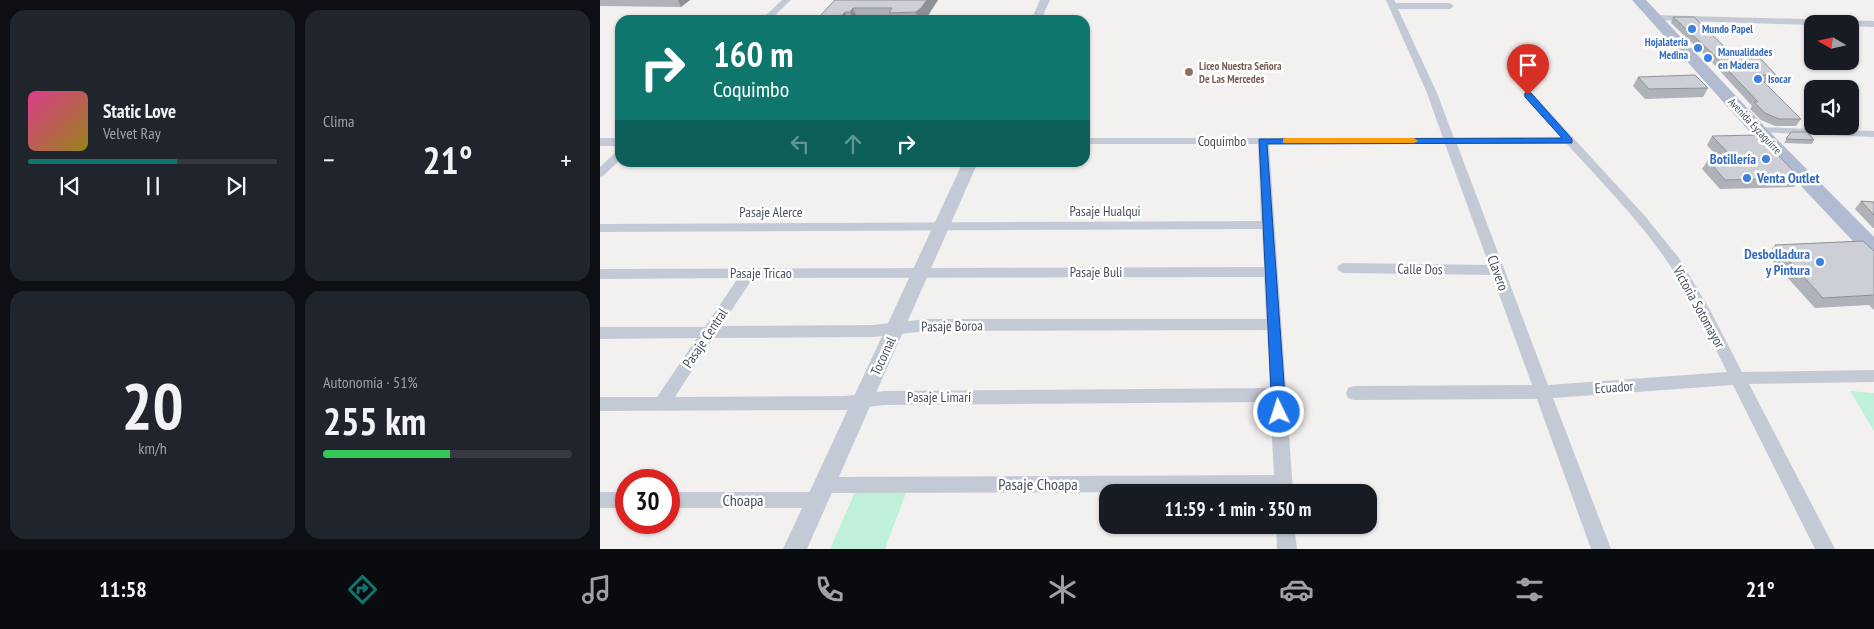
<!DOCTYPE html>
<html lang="es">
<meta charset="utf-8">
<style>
body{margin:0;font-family:"PT Sans Narrow",sans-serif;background:#20242c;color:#f1f3f6;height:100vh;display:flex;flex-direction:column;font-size:19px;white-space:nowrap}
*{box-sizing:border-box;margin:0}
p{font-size:16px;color:#9ea1a6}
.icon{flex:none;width:28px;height:28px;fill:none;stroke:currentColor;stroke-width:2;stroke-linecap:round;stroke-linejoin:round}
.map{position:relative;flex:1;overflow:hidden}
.side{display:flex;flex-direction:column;gap:10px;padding:10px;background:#0d0f14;width:600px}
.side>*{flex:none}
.guide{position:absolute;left:15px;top:15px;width:475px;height:152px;border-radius:15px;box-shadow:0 1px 4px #0004;background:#0f766e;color:#fff;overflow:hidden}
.needle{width:32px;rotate:279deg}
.controls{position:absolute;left:1204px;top:15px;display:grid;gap:10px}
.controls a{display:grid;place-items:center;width:55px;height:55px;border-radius:10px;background:#171b24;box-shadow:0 1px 4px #0004;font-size:25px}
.speed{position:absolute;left:15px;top:469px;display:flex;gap:10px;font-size:25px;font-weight:700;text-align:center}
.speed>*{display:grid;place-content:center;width:65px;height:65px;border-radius:50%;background:#171b24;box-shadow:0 1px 4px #0004;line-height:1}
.speed .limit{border:8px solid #d22;background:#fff;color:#111}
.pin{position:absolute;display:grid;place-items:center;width:42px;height:42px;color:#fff;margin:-51px -21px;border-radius:50% 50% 50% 0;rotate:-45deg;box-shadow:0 0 5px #0007}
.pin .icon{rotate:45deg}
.me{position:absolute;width:55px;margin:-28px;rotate:356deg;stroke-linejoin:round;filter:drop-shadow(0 0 4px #0008)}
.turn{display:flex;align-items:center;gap:18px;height:105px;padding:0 15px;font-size:22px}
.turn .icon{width:65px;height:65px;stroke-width:2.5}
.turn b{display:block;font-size:35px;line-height:42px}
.lanes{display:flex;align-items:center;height:48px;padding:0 15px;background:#0003;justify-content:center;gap:25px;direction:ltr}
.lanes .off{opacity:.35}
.big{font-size:38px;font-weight:600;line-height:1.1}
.side .widget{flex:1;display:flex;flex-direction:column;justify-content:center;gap:8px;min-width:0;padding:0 18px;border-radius:15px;background:#20242c}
.side .dial{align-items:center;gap:0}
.dial b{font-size:65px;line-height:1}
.song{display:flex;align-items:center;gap:15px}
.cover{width:60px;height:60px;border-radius:8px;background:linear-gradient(135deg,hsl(330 70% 55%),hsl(50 70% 35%))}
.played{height:5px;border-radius:2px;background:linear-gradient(90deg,#0f766e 60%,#363941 60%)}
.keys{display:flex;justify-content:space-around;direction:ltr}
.heat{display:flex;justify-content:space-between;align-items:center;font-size:28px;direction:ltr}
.charge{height:8px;border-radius:4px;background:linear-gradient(90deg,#34c759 51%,#363941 0)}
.side .tiles{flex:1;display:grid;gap:10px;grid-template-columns:repeat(2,1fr)}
.trip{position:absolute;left:499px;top:484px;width:278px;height:50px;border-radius:15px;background:#171b24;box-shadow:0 1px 4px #0004;font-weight:600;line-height:50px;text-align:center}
.dock{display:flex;height:80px;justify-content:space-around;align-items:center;background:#090b0e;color:#9ea1a6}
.dock .icon{width:35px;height:35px}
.dock .selected{color:#0f766e}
.dock b{font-size:22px;color:#f1f3f6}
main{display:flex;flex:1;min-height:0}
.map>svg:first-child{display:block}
.green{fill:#bff1da}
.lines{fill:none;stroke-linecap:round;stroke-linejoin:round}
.minor{fill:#c4cad5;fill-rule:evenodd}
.tertiary{fill:#c4cad5;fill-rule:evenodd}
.primary{fill:#b0bad0;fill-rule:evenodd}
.wall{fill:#afb2b8}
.shaded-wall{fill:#8f9196}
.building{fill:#cccfd6;stroke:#8f9196}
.route{fill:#1a73e8;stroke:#114b97}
.slow{fill:#f59e0b}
.shop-dot{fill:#3f7fe0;stroke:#fff;stroke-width:2}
.education-dot{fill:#8d6e63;stroke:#fff;stroke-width:2}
.labels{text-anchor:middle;stroke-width:5;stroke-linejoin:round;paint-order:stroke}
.far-shop-label{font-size:11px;font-weight:bold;fill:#366cbe;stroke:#fff;text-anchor:start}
.far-education-label{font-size:11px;font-weight:bold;fill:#785e54;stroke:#fff;text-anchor:start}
.far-street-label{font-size:11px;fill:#48505f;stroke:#fff}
.street-label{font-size:14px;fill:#48505f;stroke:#fff}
.shop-label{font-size:14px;font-weight:bold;fill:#366cbe;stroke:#fff;text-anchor:end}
.near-street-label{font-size:16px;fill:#48505f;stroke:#fff}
</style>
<main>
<section class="side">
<div class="tiles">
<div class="widget">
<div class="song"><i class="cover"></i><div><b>Static Love</b><p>Velvet Ray</p></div></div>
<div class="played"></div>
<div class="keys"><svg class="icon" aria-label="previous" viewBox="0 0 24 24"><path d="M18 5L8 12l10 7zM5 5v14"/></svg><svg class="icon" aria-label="pause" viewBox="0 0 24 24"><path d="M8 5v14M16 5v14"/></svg><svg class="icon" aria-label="next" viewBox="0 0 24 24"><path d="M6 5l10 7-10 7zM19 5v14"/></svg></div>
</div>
<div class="widget"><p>Clima</p>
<div class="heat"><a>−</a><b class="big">21°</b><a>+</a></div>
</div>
<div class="widget dial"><b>20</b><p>km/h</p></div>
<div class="widget"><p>Autonomía · 51%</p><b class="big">255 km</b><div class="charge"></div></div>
</div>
</section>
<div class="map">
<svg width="1274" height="549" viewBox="0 0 1274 549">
<rect width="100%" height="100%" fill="#f3f1f0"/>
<g class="green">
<path d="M1250 391 1274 393V431Z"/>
<path d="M255 492 306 493 285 549H230Z"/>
</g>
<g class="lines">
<g class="minor">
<path d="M182 0H191L170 20H161Z"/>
<path d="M786 0H794L796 3H850L854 6 850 9H798L837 93 854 138H961L923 95 924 93H932L1044 215 1079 258 1110 310 1142 372 1274 370V382L1149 384 1235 549H1215L1133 385 953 398 1011 549H991L937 399 754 400 748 398 746 393 748 388 754 386 932 385 892 275 744 273 739 271 737 268 739 265 744 263 889 265 845 144H669L693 492 224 493 218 491 215 485 218 479 224 477 674 475 670 402 284 405 245 410 0 411V397H57L97 338 0 339V327H105L138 278 0 279V269L664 267 662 229 0 232V224L661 221 658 144H485V138H843L827 93ZM857 144H967C1002 183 1040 221 1069 264 1092 298 1109 336 1127 372L948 385ZM664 277 666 319H326L273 325 121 326 153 278ZM667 330 670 388 284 391 245 396 75 397 113 338 273 337 326 331Z"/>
<path d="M1055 15 1274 21V27L1250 26V24L1212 25 1052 20V16Z"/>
<path d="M1158 127 1274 131V137L1154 132 1153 130 1154 128Z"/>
<path d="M20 151V160L4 175 0 177V167L16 152Z"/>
<rect x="0" y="492" width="26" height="16"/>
<path d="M69 492H217L223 494 226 500 223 506 217 508H69Z"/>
<path d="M676 525H694L697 549H677Z"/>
</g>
<g class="tertiary">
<path d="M440 0H450L441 20H431Z"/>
<rect x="0" y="138" width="20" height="8"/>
<path d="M363 162H378L207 549H183Z"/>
</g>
<path class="primary" d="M1032 0H1046L1164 126 1274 237V257L1266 255 1152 134Z"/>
</g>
<g class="wall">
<path d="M0 0H90L81 7 0 6Z"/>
<path d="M235 0H338L325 20H216Z"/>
<path d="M1073 17 1135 57 1176 75 1172 82H1164L1201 119 1196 126H1175L1161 120 1150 109 1152 106 1109 59 1071 23Z"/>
<path d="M1038 77 1108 88 1103 97 1045 99 1033 86Z"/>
<path d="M1191 132 1214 140 1212 144 1184 143Z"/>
<path d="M1112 136 1200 178 1194 187 1120 189 1102 169 1108 160H1120L1107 145Z"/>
<path d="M1261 201 1274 202V228H1273L1255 209Z"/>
<path d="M1175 245 1274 251V310L1269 305 1215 308 1167 255Z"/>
</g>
<g class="shaded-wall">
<path d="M78 0H90L81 7Z"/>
<path d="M327 0H338L325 20H318L316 12Z"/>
<path d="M253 8 258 20H253L250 12Z"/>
<path d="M245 12 248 20H238Z"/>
</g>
<g class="building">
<path d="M235 0H327L321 8 316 12 289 13 292 8H253L250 12H245L238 20H216Z"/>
<path d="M1073 17H1094L1135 57H1159L1176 75H1157L1201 119H1179L1165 113 1154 102H1158L1112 53Z"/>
<path d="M1095 75 1108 88 1049 89 1038 77Z"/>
<path d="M1191 132H1207L1214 140 1186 139Z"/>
<path d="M1159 135 1200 178 1125 180 1108 160 1134 159 1112 136Z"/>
<path d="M1261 201 1274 202V215Z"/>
<path d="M1263 241 1274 251V295L1223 298 1175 245Z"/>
</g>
<path class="route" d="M925 93H931L972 139V143L667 144 686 412 684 416 679 418 674 416 672 412 659 139 962 138 925 97Z"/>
<path class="slow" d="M686 138H814L818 141 814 143H683V139Z"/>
<g class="shop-dot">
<circle cx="1092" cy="29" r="5"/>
<circle cx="1098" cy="48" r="5"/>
<circle cx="1108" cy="58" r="5"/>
<circle cx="1158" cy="79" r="5"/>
<circle cx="1166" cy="159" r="5"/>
<circle cx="1147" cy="178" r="5"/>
<circle cx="1220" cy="262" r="5"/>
</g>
<circle class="education-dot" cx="589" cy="72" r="5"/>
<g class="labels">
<g class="far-shop-label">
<text x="1102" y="33">Mundo Papel</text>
<text x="1088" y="46" text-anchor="end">Hojalatería<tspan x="1088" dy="13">Medina</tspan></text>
<text x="1118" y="56">Manualidades<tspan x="1118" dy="13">en Madera</tspan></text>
<text x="1168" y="83">Isocar</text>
</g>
<g class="far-education-label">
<text x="599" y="70">Liceo Nuestra Señora<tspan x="599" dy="13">De Las Mercedes</tspan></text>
</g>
<g class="far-street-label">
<text transform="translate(1155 126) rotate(47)" y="4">Avenida Eyzaguirre</text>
</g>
<g class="street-label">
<text x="622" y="146">Coquimbo</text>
<text x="505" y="216">Pasaje Hualqui</text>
<text x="171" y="217">Pasaje Alerce</text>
<text transform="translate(820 269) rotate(1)" y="5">Calle Dos</text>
<text x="496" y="277">Pasaje Buli</text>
<text x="161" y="278">Pasaje Tricao</text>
<text transform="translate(898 273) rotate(70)" y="5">Clavero</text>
<text transform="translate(1099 307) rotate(61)" y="5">Victoria Sotomayor</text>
<text transform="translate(352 326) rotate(-1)" y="5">Pasaje Boroa</text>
<text transform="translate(105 338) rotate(-56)" y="5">Pasaje Central</text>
<text transform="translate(283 356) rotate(-65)" y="5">Tocornal</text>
<text transform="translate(1014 387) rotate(-4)" y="5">Ecuador</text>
<text x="339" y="402">Pasaje Limarí</text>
</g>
<g class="shop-label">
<text x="1156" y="164">Botillería</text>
<text x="1157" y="183" text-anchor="start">Venta Outlet</text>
<text x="1210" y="259">Desbolladura<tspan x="1210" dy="16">y Pintura</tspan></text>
</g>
<g class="near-street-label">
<text x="438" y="490">Pasaje Choapa</text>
<text x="143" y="506">Choapa</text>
</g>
</g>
</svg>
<div class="controls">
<a><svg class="needle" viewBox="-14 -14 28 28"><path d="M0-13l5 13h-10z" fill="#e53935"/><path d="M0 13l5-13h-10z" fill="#9ea1a6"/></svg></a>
<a><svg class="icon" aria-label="sound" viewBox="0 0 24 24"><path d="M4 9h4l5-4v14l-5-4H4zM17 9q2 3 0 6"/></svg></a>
</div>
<div class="speed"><div class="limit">30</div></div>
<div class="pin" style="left:928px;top:95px;background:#d93025"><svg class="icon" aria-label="arrive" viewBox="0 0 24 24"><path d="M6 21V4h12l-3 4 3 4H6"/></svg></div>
<svg class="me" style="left:679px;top:412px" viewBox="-20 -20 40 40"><circle r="17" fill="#1a73e8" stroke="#fff" stroke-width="3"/><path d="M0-11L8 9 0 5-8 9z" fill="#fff"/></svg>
<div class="trip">11:59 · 1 min · 350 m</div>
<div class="guide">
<div class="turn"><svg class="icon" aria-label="right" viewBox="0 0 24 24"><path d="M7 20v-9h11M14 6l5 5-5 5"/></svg><div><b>160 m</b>Coquimbo</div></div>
<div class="lanes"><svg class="icon off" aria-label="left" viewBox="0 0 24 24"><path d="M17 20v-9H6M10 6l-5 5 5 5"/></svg><svg class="icon off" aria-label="ahead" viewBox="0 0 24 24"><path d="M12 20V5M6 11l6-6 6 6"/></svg><svg class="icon" aria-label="right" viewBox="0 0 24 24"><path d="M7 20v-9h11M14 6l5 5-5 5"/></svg></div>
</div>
</div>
</main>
<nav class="dock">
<b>11:58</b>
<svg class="icon selected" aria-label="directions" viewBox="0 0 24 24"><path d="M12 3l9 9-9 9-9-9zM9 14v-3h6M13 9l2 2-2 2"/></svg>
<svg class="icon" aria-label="music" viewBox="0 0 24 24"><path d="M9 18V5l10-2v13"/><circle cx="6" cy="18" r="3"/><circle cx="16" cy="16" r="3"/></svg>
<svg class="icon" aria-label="phone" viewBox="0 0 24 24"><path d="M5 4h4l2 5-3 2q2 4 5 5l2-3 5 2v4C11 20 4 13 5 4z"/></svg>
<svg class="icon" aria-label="climate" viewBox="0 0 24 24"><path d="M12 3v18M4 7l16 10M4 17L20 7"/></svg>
<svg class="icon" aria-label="car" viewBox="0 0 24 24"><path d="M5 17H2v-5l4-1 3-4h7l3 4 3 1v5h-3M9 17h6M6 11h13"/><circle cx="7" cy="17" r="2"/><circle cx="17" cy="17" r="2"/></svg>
<svg class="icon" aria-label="filters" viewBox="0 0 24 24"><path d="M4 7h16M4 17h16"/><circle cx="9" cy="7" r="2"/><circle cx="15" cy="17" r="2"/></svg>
<b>21°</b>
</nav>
